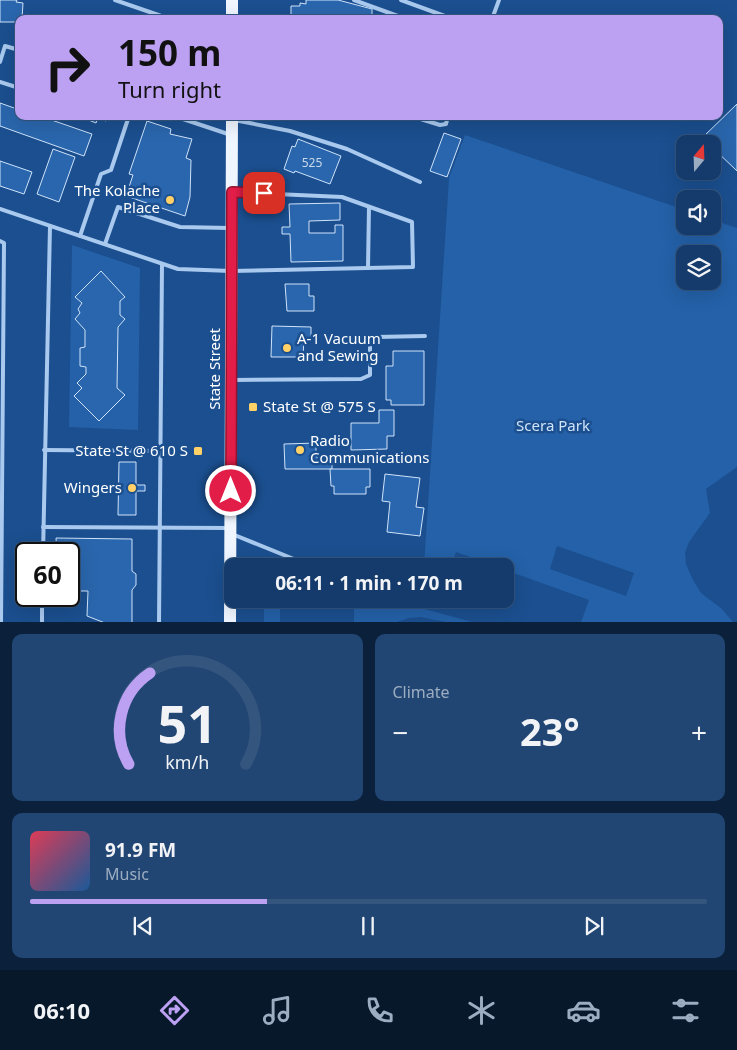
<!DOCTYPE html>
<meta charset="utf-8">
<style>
body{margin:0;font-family:"Noto Sans",sans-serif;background:#214673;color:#f1f3f6;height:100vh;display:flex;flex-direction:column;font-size:19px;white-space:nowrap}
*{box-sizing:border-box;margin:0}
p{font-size:16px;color:#9dadc1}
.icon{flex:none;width:28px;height:28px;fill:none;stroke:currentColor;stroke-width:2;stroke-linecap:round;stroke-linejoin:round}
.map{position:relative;height:622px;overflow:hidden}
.sheet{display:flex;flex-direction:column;gap:12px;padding:12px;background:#0b203b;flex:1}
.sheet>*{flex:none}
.hud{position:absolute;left:15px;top:15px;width:708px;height:105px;border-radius:10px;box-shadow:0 5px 20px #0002,0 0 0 1px #33557e;background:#bca0f2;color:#111;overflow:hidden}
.needle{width:32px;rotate:19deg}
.tools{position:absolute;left:676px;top:135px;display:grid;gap:10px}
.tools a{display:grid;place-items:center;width:45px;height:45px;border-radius:10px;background:#143b6b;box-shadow:0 5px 20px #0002,0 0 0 1px #33557e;font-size:25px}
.speed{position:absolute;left:15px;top:542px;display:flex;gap:10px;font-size:25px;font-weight:700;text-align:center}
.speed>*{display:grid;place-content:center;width:65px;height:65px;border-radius:50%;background:#143b6b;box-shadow:0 5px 20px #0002,0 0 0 1px #33557e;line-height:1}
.speed .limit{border:2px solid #111;border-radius:8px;background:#fff;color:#111}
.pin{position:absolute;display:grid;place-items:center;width:42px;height:42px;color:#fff;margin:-21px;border-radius:10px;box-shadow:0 2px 8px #0006}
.me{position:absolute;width:55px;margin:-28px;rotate:0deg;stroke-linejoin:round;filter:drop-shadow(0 0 4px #0008)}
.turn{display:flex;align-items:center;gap:18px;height:105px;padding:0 20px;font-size:22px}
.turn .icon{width:65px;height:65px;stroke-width:2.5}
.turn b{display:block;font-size:35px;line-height:42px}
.big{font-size:38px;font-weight:700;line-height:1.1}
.sheet .tile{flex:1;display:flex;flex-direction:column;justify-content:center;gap:8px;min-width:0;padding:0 18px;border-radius:10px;background:#214673}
.sheet .dial{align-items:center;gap:0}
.dial svg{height:130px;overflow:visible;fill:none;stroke:#33557e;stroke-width:7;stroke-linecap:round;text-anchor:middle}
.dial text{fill:#f1f3f6;stroke:none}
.song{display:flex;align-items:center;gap:15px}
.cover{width:60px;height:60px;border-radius:8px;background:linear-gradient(135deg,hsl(350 70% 55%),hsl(210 70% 35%))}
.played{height:5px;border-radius:2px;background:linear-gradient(90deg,#bca0f2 35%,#33557e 35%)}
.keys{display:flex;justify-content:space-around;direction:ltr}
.heat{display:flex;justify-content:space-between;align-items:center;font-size:28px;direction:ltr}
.sheet .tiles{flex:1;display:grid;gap:12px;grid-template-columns:1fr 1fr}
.tile:last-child{grid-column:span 2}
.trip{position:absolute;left:224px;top:558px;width:290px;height:50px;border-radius:10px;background:#143b6b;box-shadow:0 5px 20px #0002,0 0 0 1px #33557e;font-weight:700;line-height:50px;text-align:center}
.dock{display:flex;height:80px;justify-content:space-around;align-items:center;background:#08182b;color:#9dadc1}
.dock .icon{width:35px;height:35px}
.dock .current{color:#bca0f2}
.dock b{font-size:22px;color:#f1f3f6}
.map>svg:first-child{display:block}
.green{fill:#2461a8;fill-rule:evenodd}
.building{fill:#2a66ad;stroke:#cfe3fa}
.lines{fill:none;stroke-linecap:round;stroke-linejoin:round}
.lane{stroke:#a9c9ee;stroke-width:4}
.primary{stroke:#f0f6ff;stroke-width:12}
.route-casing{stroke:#92132f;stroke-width:12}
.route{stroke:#e11d48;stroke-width:9}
.poi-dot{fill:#ffd166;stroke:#1b4f8f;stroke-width:2}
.labels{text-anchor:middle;stroke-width:5;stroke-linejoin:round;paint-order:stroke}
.number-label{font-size:12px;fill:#cad9ea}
.poi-label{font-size:15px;fill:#fff;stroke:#1b4f8f;text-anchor:end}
.street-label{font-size:15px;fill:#fff;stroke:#1b4f8f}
.park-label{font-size:15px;fill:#cfe3fa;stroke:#1b4f8f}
</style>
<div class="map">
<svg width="737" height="623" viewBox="0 0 737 623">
<rect width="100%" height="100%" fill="#1b4f8f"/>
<g class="green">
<path d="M465 135 685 210V226H712L713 220 737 228V467L706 489 710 513 689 542 685 553 686 564 693 580 701 593 722 609 733 622H581L589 600 505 570V566H496L456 552 451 565 428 559 427 566H424L449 178ZM685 254H712V281H685ZM557 546 634 573 626 596 550 569Z"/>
<path d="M72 245 140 268 138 430 69 427ZM101 271 125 297 120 301V315L125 319 118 327 117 388 125 395 99 421 74 396 82 388 78 383 86 374V367L80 366V348L85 347C85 335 86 320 78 309L82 303 75 297Z"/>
<rect x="264" y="599" width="16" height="23"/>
<path d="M344 599H395L421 608 472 622H446L421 617 409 618 397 622H354V601Z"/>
</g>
<g class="building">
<path d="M0 0H17L16 2 23 3 22 19H19V22H0Z"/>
<path d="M306 0H338L372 9V19H291V6H300V3L306 4Z"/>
<path d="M0 103 17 109 19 105V116H40L92 134 84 156 0 126Z"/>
<path d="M737 104V171L712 147V144H710L703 137Z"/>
<path d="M87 116H108L106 121 98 118 96 123 86 119Z"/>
<path d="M147 121 171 129 170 134 192 139 186 158 191 160 190 197 185 216 126 196 133 175 129 174Z"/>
<path d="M444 133 461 139 447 177 430 171Z"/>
<path d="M298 139 341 156 330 184 295 171 294 173 284 169 292 146 295 147Z"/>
<path d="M53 149 75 157 59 202 37 194Z"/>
<path d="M0 161 32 172 24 194 0 186Z"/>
<path d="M340 203V220L309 221V233H335V225H343V261L291 262 290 234H282V227H290L289 204Z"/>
<path d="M101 271 125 297 120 301V315L125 319 118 327 117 388 125 395 99 421 74 396 82 388 77 383 86 374V367L80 366V348L85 347V330L75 319 80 313 78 309 82 303 75 297Z"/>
<path d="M285 284H309V296H314V311H287Z"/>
<path d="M272 326 311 327V339H304L303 357H271Z"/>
<path d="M393 351H424V405H391V400H386V366H393Z"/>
<path d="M379 410H394V436H387V449L351 450V423H379Z"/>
<path d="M316 443V457L332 456V469H285L284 444Z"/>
<path d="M119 462H136V485H145V491H136V515H118Z"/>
<path d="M330 469H370V487H366V494H334V486H331Z"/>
<path d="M385 474 420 478 416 507 424 508 420 536 387 532 390 502 382 501Z"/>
<path d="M56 538 132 539V571L136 574V585L132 590V623H105L87 616 88 591H69V554H57Z"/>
</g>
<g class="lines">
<g class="lane">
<path d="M115 0 170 19"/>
<path d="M354 0 406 19"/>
<path d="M401 0 453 19"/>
<path d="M492 19 499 0"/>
<path d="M0 62 5 46 19 50"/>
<path d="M0 82 19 88"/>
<path d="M174 116 228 134"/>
<path d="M411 116 440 125 446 124 448 116"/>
<path d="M234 120 290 131 347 149 420 182"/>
<path d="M0 209 178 269 231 271 413 267 412 222 342 197 235 192"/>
<path d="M80 236 101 174 111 170 129 116"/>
<path d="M0 241 4 243 1 623"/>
<path d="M105 244 118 207 180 227 229 228"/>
<path d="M368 268 369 207"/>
<path d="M233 380 361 379 370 375V343L376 337 425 336"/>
<path d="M44 450 160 451"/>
<path d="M43 527 228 528"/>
<path d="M232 534 311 566"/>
<path d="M43 554 50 226"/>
<path d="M420 599 429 602"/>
<path d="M42 623V596"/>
<path d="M159 623 162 264"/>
</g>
<g class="primary">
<path d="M232 19V0"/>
<path d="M230 623 232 116"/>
</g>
</g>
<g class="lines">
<g class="route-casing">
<path id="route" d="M231 491 232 192 264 193"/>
</g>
<use href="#route" class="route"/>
</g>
<g class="poi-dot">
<circle cx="170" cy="200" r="5"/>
<circle cx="287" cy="348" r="5"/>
<rect x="248" y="402" width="10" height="10" rx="2.5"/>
<circle cx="300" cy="450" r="5"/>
<rect x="193" y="446" width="10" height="10" rx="2.5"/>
<circle cx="132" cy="488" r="5"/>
</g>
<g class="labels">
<g class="number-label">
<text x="312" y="167">525</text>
</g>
<g class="poi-label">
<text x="160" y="196">The Kolache<tspan x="160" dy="17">Place</tspan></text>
<text x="297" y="344" text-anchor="start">A-1 Vacuum<tspan x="297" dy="17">and Sewing</tspan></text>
<text x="263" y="412" text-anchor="start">State St @ 575 S</text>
<text x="310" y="446" text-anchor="start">Radio<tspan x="310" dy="17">Communications</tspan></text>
<text x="188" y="456">State St @ 610 S</text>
<text x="122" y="493">Wingers</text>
</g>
<g class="street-label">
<text transform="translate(215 369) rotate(-90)" y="5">State Street</text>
</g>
<g class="park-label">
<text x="553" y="431">Scera Park</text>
</g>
</g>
</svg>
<div class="tools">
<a><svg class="needle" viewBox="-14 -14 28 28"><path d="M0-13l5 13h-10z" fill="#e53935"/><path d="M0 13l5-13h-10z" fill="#9dadc1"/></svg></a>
<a><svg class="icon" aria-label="sound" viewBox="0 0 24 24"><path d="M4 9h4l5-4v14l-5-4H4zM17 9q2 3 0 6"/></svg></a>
<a><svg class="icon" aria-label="layers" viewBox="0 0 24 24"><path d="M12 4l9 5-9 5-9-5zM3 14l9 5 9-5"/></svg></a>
</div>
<div class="speed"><div class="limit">60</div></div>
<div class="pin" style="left:264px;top:193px;background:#d93025"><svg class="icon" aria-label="arrive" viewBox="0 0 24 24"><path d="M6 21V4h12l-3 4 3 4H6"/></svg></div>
<svg class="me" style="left:231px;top:491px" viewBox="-20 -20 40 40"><circle r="17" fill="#e11d48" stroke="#fff" stroke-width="3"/><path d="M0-11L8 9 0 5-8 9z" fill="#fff"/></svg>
<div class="trip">06:11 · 1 min · 170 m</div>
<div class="hud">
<div class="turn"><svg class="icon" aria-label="right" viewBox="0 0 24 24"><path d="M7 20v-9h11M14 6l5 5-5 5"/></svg><div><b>150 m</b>Turn right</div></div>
</div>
</div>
<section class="sheet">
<div class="tiles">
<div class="tile dial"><svg viewBox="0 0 100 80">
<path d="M14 69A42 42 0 1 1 86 69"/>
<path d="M14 69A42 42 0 0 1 27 13" stroke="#bca0f2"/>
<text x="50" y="56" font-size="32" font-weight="700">51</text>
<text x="50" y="72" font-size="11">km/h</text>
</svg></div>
<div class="tile"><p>Climate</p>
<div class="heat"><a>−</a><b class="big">23°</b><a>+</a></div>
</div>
<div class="tile">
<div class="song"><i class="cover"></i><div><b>91.9 FM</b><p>Music</p></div></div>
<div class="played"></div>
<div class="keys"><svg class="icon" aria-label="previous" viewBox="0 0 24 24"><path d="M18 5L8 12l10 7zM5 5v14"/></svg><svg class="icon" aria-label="pause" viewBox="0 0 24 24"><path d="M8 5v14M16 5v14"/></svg><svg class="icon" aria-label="next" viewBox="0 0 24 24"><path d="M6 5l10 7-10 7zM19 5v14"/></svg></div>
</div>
</div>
</section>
<nav class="dock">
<b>06:10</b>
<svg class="icon current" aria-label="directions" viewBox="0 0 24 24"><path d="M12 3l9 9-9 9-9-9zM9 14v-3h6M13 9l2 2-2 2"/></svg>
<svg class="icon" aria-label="music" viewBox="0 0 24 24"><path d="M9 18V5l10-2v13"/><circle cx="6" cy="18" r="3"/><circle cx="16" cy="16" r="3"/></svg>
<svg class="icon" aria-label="phone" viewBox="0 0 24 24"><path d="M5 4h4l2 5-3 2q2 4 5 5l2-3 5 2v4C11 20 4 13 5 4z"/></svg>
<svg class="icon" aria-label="climate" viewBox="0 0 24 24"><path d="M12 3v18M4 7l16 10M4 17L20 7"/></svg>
<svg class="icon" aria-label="car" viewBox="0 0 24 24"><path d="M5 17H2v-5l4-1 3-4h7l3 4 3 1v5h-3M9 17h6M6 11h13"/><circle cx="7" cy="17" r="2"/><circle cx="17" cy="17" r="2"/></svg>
<svg class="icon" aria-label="filters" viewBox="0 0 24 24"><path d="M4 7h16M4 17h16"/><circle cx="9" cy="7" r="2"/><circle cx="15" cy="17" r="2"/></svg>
</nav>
